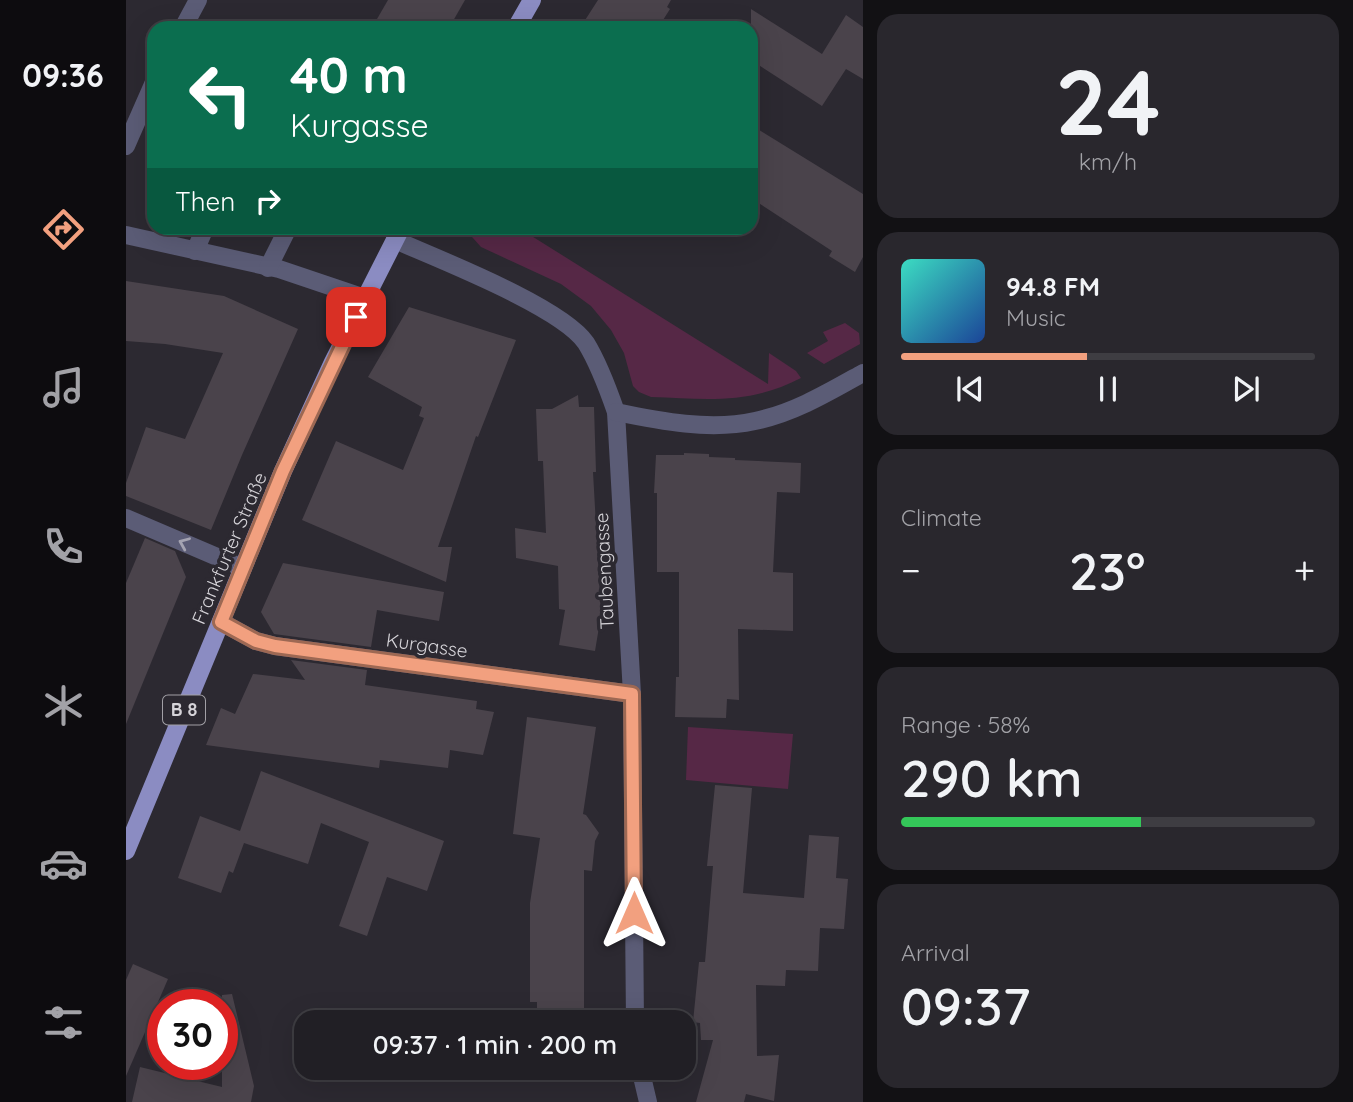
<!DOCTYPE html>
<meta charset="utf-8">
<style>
body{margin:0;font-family:Quicksand,sans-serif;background:#29272d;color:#f1f3f6;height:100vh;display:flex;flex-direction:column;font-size:26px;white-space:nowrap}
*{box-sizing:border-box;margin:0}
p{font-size:23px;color:#a2a2a7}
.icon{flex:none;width:38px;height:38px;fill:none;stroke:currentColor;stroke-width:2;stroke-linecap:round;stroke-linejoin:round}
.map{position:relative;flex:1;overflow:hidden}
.sheet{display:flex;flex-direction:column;gap:14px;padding:14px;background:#121114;width:490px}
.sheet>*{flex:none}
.top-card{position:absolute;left:21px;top:21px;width:611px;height:214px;border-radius:21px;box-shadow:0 7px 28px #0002,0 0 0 2px #3e3d42;background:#0b6e4f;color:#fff;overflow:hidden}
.speed{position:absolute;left:21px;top:989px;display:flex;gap:14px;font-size:35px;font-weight:700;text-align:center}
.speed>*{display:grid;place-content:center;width:91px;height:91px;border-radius:50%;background:#211f25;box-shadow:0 7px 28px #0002,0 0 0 2px #3e3d42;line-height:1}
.speed .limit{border:10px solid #d22;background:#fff;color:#111}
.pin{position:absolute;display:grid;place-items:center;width:60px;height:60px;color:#fff;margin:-30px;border-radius:14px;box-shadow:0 4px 10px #0006}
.me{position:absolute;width:77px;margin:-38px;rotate:0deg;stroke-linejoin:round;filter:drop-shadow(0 0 5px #0008)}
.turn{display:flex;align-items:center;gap:24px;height:147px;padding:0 28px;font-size:32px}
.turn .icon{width:91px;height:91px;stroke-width:2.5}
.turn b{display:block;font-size:49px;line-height:60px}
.then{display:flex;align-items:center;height:66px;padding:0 28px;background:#0003;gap:14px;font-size:26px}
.big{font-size:52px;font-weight:600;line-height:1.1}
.sheet .tile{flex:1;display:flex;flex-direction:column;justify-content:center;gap:10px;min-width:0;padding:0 24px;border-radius:21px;background:#29272d}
.sheet .dial{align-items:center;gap:0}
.dial b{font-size:91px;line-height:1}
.song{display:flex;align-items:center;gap:21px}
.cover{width:84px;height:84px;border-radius:10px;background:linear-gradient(135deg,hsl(170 70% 55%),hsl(220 70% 35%))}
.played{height:7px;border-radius:4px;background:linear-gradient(90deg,#f2a07f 45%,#3e3d42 45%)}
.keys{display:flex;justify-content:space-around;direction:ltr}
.heat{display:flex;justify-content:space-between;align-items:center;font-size:38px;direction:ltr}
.charge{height:10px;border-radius:5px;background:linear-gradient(90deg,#34c759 58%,#3e3d42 0)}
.trip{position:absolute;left:168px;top:1010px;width:402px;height:70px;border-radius:21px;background:#211f25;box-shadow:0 7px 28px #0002,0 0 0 2px #3e3d42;font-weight:600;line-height:70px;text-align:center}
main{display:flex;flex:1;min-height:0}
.dock{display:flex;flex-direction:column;width:126px;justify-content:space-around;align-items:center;background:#0d0c0f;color:#a2a2a7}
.dock .icon{width:49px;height:49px}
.dock .current{color:#f2a07f}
.dock b{font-size:32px;color:#f1f3f6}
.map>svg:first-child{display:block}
.green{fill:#562846}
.building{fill:#4a434b}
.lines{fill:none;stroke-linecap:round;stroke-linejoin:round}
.minor{stroke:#5b5c76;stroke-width:18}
.major{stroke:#8b8cc2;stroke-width:18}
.oneway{stroke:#a4a3b1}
.route-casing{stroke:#9d6853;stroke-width:18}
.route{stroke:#f2a07f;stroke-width:12}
.labels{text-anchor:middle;stroke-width:7;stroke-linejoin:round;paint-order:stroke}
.shield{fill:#2c2931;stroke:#a2a0a6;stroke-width:2}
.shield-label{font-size:18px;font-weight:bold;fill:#d5d3d8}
.street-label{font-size:19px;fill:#d5d3d8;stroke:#2c2931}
</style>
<main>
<nav class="dock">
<b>09:36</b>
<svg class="icon current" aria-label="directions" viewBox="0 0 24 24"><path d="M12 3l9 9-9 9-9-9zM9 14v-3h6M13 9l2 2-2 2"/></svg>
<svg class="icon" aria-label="music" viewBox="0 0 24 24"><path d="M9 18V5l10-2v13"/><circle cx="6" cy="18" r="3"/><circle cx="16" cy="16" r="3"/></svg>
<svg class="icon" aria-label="phone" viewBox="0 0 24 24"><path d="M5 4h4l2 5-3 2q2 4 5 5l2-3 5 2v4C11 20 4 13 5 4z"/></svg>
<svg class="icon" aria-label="climate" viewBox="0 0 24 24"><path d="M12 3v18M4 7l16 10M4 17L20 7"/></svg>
<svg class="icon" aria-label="car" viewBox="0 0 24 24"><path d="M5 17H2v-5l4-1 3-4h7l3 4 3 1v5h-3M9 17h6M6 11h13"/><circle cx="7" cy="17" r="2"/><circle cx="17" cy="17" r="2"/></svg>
<svg class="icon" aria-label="filters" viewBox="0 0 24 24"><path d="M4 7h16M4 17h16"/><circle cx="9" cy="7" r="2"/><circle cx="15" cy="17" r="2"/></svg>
</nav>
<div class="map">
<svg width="737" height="1102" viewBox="0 0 737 1102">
<rect width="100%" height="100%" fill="#2c2931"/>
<g class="green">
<path d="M338 228H404V235L642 384 643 353 670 371 675 378C623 405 581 399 525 397L513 392 507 386 498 353 485 330 465 306 435 284 355 247Z"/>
<path d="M719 323 733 333 734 344 698 364 681 353 702 341 697 332Z"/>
<path d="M562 727 667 734 662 789 560 780Z"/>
</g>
<g class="building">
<path d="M262 0H339L323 28H267L251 19Z"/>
<path d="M472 0H545L541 7 544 9 532 28H454Z"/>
<path d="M625 9 696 54 720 15 737 27V79L720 69 696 106 625 60Z"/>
<path d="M625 125 737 194V257L729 272 703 256 706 251 625 198Z"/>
<path d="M0 281 98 296 172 329 116 455 85 530 0 496V483L20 427 59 439 97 353 39 344 0 341Z"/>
<path d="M283 307 390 340 352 437 350 436 312 547H326L320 582 176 520 210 441 277 470 298 418 293 416 296 407 242 377Z"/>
<path d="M452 395 453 407H468L470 472H467L475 615 469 651 433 645 439 610 433 609 432 566 390 558 389 528 420 533 417 461H412L410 409H426Z"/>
<path d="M558 453 583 454V457L609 458V460L675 463 674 493 651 492 647 572 667 573V631L612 629 613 700 601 699 600 718 549 717 550 677H553V572H531V493H528L530 455H558Z"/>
<path d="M19 538 49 551 60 577 0 724V583Z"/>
<path d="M157 563 318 592 313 621 251 610 245 647 148 634 135 612Z"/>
<path d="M165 660 241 670 239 685 351 701 350 709 368 712 357 755 324 750 322 768 254 760 253 768 80 745 95 708 109 714 127 674 179 680Z"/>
<path d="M401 717 470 727 457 814 460 815 473 833 469 841 466 871 458 870V1022H428V1018L411 1019V1002H404V903L414 838 387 834Z"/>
<path d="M135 771 318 841 301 891 261 877 241 936 213 926 243 842 195 823 182 864 118 843 107 873 103 871 95 893 52 878 74 816 114 831Z"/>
<path d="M589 785 626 788 617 893 678 898 683 835 713 837 710 878 722 879 718 929 694 928 692 971 660 970 659 986 630 985 631 1056 653 1055 648 1101 620 1094 618 1102H570L587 1040H575L574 1023 567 1022 573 962H579L587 866H581Z"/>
<path d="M7 964 42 979 0 1076V980Z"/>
<path d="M106 994 128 1086 125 1102H6L14 1067 96 1087V995Z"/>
</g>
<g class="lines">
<g class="minor">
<path d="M57 28 72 0"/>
<path d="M0 146 28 82"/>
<path d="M0 235 153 269 239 298"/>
<path d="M269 240C312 259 436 307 460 343 473 364 482 389 490 412L506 694 509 1022"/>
<path d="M69 251 79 228"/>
<path d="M142 268 162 228"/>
<path d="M490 412C534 421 584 431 629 421 668 413 703 392 737 373"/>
<path d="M0 518 117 568"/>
<path d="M95 622 130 641 149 646 506 694"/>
<path d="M514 1068 522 1102"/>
</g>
<g class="major">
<path d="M390 28 406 0"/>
<path d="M0 851 157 471 207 362 275 228"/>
</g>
</g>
<defs><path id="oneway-chevron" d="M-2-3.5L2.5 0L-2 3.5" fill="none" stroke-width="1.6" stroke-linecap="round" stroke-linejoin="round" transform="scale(1.75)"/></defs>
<use class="oneway" href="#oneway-chevron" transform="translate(58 543) rotate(-157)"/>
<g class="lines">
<g class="route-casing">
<path id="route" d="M230 317 157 471 95 622 130 641 149 646 506 694 508 913"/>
</g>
<use href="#route" class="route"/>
</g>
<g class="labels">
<rect class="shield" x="37" y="695.5" width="42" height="29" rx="5"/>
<g class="shield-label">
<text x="58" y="716">B 8</text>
</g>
<g class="street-label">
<text transform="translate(103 548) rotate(-67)" y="7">Frankfurter Straße</text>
<text transform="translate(478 571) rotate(-93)" y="7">Taubengasse</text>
<text transform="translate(301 645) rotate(8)" y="7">Kurgasse</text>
</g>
</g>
</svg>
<div class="speed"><div class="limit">30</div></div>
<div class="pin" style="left:230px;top:317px;background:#d93025"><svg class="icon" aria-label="arrive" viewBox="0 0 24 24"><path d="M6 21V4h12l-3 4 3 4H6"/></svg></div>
<svg class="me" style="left:508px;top:913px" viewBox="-20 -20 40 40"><path d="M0-17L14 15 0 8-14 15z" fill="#f2a07f" stroke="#fff" stroke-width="4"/></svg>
<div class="trip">09:37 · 1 min · 200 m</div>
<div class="top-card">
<div class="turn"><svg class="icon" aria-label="left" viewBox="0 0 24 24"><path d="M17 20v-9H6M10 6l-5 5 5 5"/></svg><div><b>40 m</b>Kurgasse</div></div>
<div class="then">Then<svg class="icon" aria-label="right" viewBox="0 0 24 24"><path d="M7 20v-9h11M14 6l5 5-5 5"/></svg></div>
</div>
</div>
<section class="sheet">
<div class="tile dial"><b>24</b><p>km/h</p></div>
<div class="tile">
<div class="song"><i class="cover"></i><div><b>94.8 FM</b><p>Music</p></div></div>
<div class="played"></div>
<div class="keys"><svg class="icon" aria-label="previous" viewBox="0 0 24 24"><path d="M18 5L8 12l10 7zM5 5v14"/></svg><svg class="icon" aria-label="pause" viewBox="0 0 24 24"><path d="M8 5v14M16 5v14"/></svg><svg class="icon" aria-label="next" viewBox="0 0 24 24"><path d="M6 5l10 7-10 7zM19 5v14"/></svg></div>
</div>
<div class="tile"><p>Climate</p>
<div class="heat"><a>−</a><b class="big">23°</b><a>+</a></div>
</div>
<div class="tile"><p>Range · 58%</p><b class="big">290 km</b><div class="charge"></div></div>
<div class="tile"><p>Arrival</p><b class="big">09:37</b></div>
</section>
</main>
